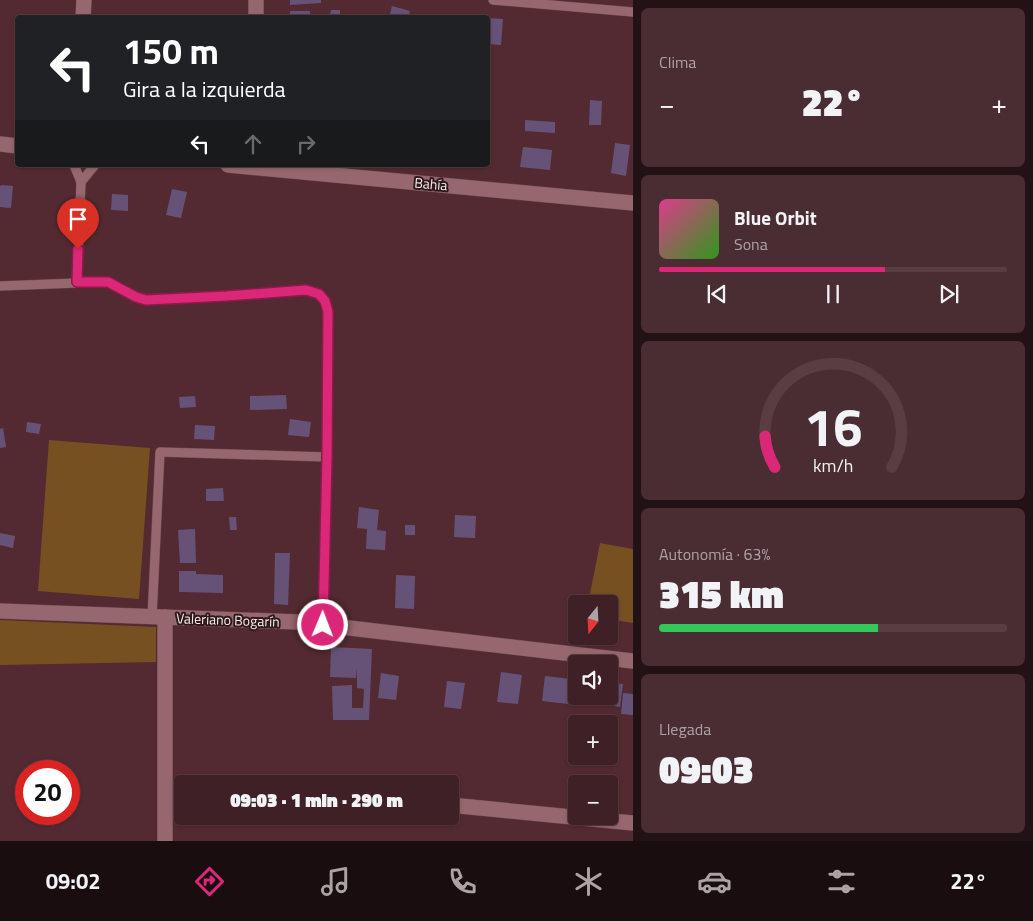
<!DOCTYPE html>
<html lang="es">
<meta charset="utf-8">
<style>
body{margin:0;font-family:"Titillium Web",sans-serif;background:#4a2d32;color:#f1f3f6;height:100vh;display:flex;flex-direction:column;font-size:19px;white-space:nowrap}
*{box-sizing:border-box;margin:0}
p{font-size:16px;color:#ada3a7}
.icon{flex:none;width:28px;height:28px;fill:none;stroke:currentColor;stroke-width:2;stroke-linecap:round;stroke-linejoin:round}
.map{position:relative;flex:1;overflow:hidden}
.drawer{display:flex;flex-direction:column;gap:8px;padding:8px;background:#231215;width:400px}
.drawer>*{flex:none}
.guide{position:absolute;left:15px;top:15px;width:475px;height:152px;border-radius:5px;box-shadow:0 1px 4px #0004,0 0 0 1px #583e43;background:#202124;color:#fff;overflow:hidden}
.needle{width:32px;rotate:198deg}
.fabs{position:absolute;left:568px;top:595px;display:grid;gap:10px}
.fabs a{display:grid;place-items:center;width:50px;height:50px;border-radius:5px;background:#3f2026;box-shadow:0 1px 4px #0004,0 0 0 1px #583e43;font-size:25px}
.speed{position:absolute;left:15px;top:760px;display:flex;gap:10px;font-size:25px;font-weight:700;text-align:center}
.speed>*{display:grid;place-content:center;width:65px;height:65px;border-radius:50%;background:#3f2026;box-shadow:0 1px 4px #0004,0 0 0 1px #583e43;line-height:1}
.speed .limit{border:8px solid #d22;background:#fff;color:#111}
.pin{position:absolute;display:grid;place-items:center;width:42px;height:42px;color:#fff;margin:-51px -21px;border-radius:50% 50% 50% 0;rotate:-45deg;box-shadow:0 0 5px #0007}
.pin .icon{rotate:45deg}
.me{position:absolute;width:55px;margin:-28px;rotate:1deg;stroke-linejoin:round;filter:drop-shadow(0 0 4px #0008)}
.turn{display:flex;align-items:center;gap:18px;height:105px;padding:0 25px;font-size:22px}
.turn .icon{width:65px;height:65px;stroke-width:2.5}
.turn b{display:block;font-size:35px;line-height:42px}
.lanes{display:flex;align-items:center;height:48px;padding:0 25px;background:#0003;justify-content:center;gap:25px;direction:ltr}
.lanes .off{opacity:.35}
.big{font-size:38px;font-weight:800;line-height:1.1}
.drawer .card{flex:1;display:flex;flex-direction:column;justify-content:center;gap:8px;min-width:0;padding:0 18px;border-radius:8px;background:#4a2d32}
.drawer .dial{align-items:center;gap:0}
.dial svg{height:130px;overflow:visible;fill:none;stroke:#583e43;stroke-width:7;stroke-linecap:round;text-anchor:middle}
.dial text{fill:#f1f3f6;stroke:none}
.song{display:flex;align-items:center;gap:15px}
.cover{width:60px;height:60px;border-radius:8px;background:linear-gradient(135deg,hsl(330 70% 55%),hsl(110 70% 35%))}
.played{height:5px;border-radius:2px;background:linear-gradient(90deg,#db2777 65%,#583e43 65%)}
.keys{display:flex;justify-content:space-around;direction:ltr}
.heat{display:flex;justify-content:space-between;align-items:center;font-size:28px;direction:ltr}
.charge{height:8px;border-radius:4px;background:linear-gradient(90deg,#34c759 63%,#583e43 0)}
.trip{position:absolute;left:174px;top:775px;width:285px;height:50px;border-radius:5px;background:#3f2026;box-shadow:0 1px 4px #0004,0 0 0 1px #583e43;font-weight:800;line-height:50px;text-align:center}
.tabs{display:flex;height:80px;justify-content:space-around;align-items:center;background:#190d0f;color:#ada3a7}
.tabs .icon{width:35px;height:35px}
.tabs .active{color:#db2777}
.tabs b{font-size:22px;color:#f1f3f6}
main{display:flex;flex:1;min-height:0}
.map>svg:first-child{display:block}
.green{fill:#775022}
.building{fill:#665277}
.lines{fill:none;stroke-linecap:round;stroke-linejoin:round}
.service-casing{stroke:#6b4951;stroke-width:10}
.minor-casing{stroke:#6b4951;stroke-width:16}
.tertiary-casing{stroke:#6b4951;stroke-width:16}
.service{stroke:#97676f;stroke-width:9}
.minor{stroke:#97676f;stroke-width:15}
.tertiary{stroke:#97676f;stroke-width:15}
.route-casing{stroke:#8e194d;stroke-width:12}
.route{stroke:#db2777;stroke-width:9}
.labels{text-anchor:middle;stroke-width:4;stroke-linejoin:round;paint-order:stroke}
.street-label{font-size:14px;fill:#fbeaec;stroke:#2d1a1d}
</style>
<main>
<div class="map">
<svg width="633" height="841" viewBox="0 0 633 841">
<rect width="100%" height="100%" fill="#542a32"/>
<g class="green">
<path d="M49 440 150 448 139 599 38 591Z"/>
<path d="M600 543 633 549V623L609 619V604H588Z"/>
<path d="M0 620 156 627V662L0 665Z"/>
</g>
<g class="building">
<path d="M290 0H321V3L290 5Z"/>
<path d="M392 6 410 11 408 18H389Z"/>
<path d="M331 10H340V18H315L316 14 330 15Z"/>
<rect x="290" y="11" width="20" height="7"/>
<path d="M488 18 503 19 501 45 488 44Z"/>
<path d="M590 100 602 101 601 125H589Z"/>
<path d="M525 120 555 122V133L525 131Z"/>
<path d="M615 143 630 145 626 176 611 173Z"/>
<path d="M523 147 552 150 550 170 520 167Z"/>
<path d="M2 185 13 186 11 208 0 207V186Z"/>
<path d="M172 189 187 192 181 218 166 215Z"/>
<path d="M112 194 128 195V211L111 210Z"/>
<path d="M286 395 287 409 250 410V396Z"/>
<path d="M195 396 196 407 180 408 179 397Z"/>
<path d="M290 419 311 422 309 437 288 435Z"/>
<path d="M27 422 41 424 39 434 26 432Z"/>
<path d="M195 425 215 426 214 440 194 439Z"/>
<path d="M3 428 6 447 0 448V429Z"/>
<path d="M223 488 224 501H206V489Z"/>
<path d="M359 507 379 510 377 530 386 531 385 550 366 549 367 529 357 528Z"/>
<path d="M455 515 476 516 475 538 454 537Z"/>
<path d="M229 517H236L237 530H230Z"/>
<rect x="405" y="525" width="10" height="10"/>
<path d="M195 529 196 563H180L178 530Z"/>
<path d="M0 533 15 536 13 548 0 545Z"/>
<path d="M275 553H290L288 605 274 604Z"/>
<path d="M179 571H196V574L223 575V593L179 592Z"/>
<path d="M396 575 415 576 414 609 395 608Z"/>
<path d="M331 647 372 649 369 720H333L332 686 352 685V708H363L364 689 357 688V668L356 678 330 677Z"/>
<path d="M501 672 522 675 518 704 497 702Z"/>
<path d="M381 673 399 676 396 700 378 698Z"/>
<path d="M545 676 571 679 568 704 542 701Z"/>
<path d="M447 681 465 683 461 709 444 707Z"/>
<path d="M609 683 623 684 620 707 601 704 602 696H609Z"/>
<path d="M623 693 633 694V715L621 714Z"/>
<path d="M576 696H595L594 704 576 702Z"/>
</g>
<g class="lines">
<g class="service-casing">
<g id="service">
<path d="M493 0 633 12"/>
<path d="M81 182 95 165"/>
<path d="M77 283 108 282 136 297 146 299 226 296 306 290 319 293 325 301 328 312 327 457 323 625"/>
<path d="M0 286 77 283 81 182 74 165"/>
<path d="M152 617 160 452 327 457"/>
</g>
</g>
<g class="minor-casing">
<g id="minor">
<path d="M256 0V18"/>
<path d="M83 18 84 0"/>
<path d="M0 144 18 146"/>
<path d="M228 165 633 203"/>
<path d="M165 617V841"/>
<path d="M450 805 633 823"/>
</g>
</g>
<g class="tertiary-casing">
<path id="tertiary" d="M0 611 298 622 633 661"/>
</g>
<use href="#service" class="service"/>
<use href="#minor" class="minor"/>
<use href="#tertiary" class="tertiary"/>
</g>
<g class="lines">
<g class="route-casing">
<path id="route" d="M78 249 77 282H108L136 297 146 300 226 296 306 290 319 294 325 301 328 312 327 457 323 625"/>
</g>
<use href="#route" class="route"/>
</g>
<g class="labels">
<g class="street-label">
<text transform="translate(431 184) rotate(5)" y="5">Bahía</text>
<text transform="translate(228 620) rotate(2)" y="5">Valeriano Bogarín</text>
</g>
</g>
</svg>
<div class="fabs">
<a><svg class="needle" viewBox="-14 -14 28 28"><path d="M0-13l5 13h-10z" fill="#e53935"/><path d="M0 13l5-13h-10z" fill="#ada3a7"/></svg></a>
<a><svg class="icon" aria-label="sound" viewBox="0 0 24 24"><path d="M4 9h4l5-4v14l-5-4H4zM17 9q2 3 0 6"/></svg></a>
<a>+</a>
<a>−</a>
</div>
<div class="speed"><div class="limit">20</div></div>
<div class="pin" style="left:78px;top:249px;background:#d93025"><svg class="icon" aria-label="arrive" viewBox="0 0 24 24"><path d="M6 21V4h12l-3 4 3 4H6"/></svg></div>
<svg class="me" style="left:323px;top:625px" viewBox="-20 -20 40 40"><circle r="17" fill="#db2777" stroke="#fff" stroke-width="3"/><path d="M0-11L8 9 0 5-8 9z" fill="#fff"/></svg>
<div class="trip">09:03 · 1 min · 290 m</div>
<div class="guide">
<div class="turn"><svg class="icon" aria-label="left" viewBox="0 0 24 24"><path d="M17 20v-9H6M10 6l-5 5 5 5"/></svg><div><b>150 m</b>Gira a la izquierda</div></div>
<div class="lanes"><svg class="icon" aria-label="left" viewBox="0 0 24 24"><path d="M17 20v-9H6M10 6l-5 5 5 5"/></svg><svg class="icon off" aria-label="ahead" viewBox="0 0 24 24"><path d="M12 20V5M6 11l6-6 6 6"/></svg><svg class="icon off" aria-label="right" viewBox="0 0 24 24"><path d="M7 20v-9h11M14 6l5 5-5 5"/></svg></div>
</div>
</div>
<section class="drawer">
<div class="card"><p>Clima</p>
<div class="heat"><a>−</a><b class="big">22°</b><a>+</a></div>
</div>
<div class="card">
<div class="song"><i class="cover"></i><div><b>Blue Orbit</b><p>Sona</p></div></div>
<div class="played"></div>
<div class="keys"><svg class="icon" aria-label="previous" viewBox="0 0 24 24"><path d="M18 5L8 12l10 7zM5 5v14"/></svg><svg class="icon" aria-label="pause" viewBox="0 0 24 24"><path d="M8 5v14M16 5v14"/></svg><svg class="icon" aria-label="next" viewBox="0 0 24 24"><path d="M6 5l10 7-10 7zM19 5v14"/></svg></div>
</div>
<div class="card dial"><svg viewBox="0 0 100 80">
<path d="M14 69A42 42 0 1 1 86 69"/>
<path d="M14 69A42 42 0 0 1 8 50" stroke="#db2777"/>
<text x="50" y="56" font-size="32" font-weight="700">16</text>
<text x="50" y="72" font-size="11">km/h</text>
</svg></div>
<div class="card"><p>Autonomía · 63%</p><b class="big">315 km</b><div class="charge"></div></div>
<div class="card"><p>Llegada</p><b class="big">09:03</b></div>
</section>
</main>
<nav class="tabs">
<b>09:02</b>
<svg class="icon active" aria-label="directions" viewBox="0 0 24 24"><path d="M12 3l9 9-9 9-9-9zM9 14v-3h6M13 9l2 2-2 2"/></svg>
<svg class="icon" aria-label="music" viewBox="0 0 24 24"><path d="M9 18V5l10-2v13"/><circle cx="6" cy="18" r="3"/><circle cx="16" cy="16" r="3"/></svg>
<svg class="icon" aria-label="phone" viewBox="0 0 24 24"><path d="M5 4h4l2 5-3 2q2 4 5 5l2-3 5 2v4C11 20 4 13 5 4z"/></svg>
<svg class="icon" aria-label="climate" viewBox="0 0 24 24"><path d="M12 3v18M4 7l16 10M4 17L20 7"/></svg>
<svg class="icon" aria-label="car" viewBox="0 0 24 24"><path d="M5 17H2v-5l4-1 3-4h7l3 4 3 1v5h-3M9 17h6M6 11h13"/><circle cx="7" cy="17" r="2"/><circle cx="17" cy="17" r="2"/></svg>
<svg class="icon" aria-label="filters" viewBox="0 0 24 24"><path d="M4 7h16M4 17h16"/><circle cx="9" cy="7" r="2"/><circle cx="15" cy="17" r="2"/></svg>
<b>22°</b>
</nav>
